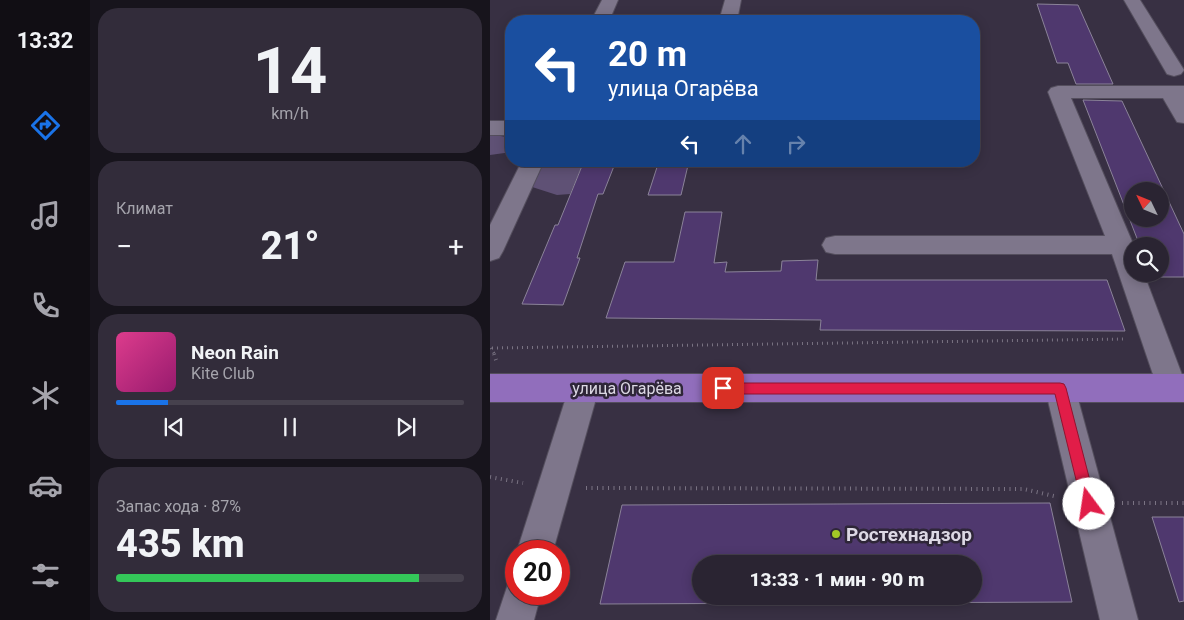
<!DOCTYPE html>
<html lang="ru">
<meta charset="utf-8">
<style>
body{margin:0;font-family:Roboto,sans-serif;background:#322c3a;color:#f1f3f6;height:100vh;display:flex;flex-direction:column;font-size:19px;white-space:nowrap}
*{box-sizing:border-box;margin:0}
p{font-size:16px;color:#a5a4ac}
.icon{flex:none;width:28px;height:28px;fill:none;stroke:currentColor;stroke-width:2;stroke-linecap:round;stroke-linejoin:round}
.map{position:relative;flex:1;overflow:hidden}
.details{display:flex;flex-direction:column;gap:8px;padding:8px;background:#17141c;width:400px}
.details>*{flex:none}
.banner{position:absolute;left:15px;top:15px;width:475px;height:152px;border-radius:20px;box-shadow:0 2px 12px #0003,0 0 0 1px #46414d;background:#1a4fa0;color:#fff;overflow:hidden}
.needle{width:32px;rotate:313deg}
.tools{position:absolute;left:634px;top:182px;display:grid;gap:10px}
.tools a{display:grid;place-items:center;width:45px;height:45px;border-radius:50%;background:#2a2432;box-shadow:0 2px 12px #0003,0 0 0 1px #46414d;font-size:25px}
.speed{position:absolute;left:15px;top:540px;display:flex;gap:10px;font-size:25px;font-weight:700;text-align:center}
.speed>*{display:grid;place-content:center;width:65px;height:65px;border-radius:50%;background:#2a2432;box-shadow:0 2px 12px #0003,0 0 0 1px #46414d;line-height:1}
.speed .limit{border:8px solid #d22;background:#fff;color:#111}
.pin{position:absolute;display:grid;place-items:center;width:42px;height:42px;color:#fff;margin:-21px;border-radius:10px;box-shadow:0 2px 8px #0006}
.me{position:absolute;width:55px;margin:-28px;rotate:346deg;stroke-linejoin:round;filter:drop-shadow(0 0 4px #0008)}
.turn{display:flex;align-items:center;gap:18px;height:105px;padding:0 20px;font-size:22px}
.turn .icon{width:65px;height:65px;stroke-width:2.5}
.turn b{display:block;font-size:35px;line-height:42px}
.lanes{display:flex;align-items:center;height:48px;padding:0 20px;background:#0003;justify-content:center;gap:25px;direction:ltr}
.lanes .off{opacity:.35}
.big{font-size:38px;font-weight:800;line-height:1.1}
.details .card{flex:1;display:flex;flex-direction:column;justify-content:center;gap:8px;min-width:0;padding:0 18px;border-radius:20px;background:#322c3a}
.details .dial{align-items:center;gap:0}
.dial b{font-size:65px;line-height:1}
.song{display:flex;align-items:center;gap:15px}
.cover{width:60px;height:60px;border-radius:8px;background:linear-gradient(135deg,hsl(330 70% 55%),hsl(320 70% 35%))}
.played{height:5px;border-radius:2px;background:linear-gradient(90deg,#1a73e8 15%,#46414d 15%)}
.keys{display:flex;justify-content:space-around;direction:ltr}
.heat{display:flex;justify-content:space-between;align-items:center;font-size:28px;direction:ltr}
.charge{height:8px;border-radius:4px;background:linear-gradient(90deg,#34c759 87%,#46414d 0)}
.trip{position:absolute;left:202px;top:555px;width:290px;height:50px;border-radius:25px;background:#2a2432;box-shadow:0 2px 12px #0003,0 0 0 1px #46414d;font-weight:800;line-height:50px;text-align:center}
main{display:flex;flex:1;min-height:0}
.dock{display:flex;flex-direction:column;width:90px;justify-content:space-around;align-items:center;background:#110e14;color:#a5a4ac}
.dock .icon{width:35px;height:35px}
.dock .on{color:#1a73e8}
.dock b{font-size:22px;color:#f1f3f6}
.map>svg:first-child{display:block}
.green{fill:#5f5175}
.building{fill:#4f386e;stroke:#8b8399;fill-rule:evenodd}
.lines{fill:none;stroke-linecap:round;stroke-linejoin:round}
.minor-casing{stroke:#544e5d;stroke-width:2}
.major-casing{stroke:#544e5d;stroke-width:2}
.path-far1{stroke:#7a7383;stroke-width:3;stroke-dasharray:1 4;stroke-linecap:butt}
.path{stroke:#7a7383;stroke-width:4;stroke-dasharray:1 4.5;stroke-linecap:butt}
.minor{fill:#7e768b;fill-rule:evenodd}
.major{fill:#916ebc;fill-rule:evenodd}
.route{fill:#e11d48;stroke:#92132f}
.poi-dot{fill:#a3c826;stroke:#2e2638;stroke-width:2}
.labels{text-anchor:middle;stroke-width:5;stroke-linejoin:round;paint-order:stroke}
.street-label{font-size:16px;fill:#dcd8e4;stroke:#2e2638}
.near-poi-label{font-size:19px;font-weight:bold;fill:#dcd8e4;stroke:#2e2638;text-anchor:start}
</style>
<main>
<nav class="dock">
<b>13:32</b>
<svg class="icon on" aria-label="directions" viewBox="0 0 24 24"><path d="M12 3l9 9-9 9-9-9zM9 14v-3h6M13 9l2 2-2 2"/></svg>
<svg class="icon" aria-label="music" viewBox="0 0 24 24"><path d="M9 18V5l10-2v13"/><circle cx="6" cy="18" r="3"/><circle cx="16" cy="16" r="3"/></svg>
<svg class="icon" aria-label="phone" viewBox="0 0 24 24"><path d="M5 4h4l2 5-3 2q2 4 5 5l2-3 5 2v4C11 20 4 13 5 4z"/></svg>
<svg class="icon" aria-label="climate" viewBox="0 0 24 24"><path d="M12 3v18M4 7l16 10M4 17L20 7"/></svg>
<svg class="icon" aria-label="car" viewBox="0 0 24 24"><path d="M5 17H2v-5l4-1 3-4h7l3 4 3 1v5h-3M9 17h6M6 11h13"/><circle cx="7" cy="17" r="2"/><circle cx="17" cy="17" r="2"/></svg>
<svg class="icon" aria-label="filters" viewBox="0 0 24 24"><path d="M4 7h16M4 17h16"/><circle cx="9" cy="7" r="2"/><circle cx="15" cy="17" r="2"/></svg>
</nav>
<section class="details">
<div class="card dial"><b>14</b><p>km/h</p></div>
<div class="card"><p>Климат</p>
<div class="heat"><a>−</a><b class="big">21°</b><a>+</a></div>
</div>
<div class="card">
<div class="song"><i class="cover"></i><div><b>Neon Rain</b><p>Kite Club</p></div></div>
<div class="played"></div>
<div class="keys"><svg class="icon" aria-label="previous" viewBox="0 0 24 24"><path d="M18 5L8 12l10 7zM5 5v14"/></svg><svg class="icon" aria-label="pause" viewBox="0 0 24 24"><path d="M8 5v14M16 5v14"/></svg><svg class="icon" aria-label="next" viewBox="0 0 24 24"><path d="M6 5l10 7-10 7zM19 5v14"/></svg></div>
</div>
<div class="card"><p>Запас хода · 87%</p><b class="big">435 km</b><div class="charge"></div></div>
</section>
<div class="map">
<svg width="694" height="620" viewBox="0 0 694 620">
<rect width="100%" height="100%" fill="#383043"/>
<g class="green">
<path d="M0 134 21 138V152L0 155Z"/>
<path d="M52 161H94L80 194 67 195 39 186Z"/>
</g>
<g class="building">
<path d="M547 4 588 5 623 84H586L578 63H567Z"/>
<path d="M593 100 632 101 694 234V277H661L660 274H670V246H650ZM642 191H670V219H642Z"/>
<path d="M94 161H126L113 194H108L87 258H90L73 305 32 304 65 225H68Z"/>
<path d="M169 161H199L191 195H158Z"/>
<path d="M195 212H232L224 263 237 262 235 272 291 271 292 261 328 260 326 280H617L635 331 330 330 331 320 116 318 135 262H184Z"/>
<path d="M560 503 582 602 110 604 132 505ZM211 564H484V596H211Z"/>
<path d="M662 517H694V601L689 602Z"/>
</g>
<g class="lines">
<g class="minor-casing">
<g id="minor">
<path d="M112 0H128L119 21H101Z"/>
<path d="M235 0H251L247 21H229Z"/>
<path d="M634 0H650L694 70 691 74 684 76 677 74Z"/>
<path d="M568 86H694V123L687 122 673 98H581L644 246H642V274H654L694 380 693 398 682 402 671 398 622 254H345L336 252 332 245 336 238 345 236H615L558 92 561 88Z"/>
<rect x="0" y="121" width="21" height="14"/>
<path d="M32 161H54L13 251 9 258 0 261V225Z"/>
<path d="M94 374 105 378 109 388 63 551H27L79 388 83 378Z"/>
<path d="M570 374 581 378 585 388 648 620H610L555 388 559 378Z"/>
<path d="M26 578V594H51L44 620H6L19 581Z"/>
</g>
</g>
<g class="major-casing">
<rect id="major" x="0" y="374" width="694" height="28"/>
</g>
<g class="path-far1">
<path d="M1 348 5 355"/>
<path d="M2 348 636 339"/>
</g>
<g class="path">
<path d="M4 354 6 360"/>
<path d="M0 477 33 483"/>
<path d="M96 488 534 489 564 496"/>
<path d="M632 503H694"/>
</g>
<use href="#minor" class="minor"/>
<use href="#major" class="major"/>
</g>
<path class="route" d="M233 383H570L574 384 576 388 606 504 604 509 599 511 594 509 592 504 565 394H233L229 392 227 388 229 384Z"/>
<circle class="poi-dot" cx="346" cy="534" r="5"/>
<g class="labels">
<g class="street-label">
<text x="137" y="394">улица Огарёва</text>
</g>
<g class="near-poi-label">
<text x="356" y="541">Ростехнадзор</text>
</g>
</g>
</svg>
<div class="tools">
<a><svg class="needle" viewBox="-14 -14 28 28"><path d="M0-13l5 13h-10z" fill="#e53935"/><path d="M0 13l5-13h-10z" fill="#a5a4ac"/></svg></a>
<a><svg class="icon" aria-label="search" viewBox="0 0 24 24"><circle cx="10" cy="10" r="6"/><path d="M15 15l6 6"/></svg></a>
</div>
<div class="speed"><div class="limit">20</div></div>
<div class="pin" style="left:233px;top:388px;background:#d93025"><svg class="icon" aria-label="arrive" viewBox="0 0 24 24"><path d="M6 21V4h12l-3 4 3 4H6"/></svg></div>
<svg class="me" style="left:599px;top:504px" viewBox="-20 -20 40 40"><circle r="19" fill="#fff"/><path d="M0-13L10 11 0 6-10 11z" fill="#e11d48"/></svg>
<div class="trip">13:33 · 1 мин · 90 m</div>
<div class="banner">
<div class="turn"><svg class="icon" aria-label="left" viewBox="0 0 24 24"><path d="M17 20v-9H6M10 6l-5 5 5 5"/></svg><div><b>20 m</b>улица Огарёва</div></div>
<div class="lanes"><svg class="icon" aria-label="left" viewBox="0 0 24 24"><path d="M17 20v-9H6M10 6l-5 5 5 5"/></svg><svg class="icon off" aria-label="ahead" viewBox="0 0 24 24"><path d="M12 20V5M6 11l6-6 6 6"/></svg><svg class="icon off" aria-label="right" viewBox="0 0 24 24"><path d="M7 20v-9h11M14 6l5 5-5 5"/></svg></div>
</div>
</div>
</main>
